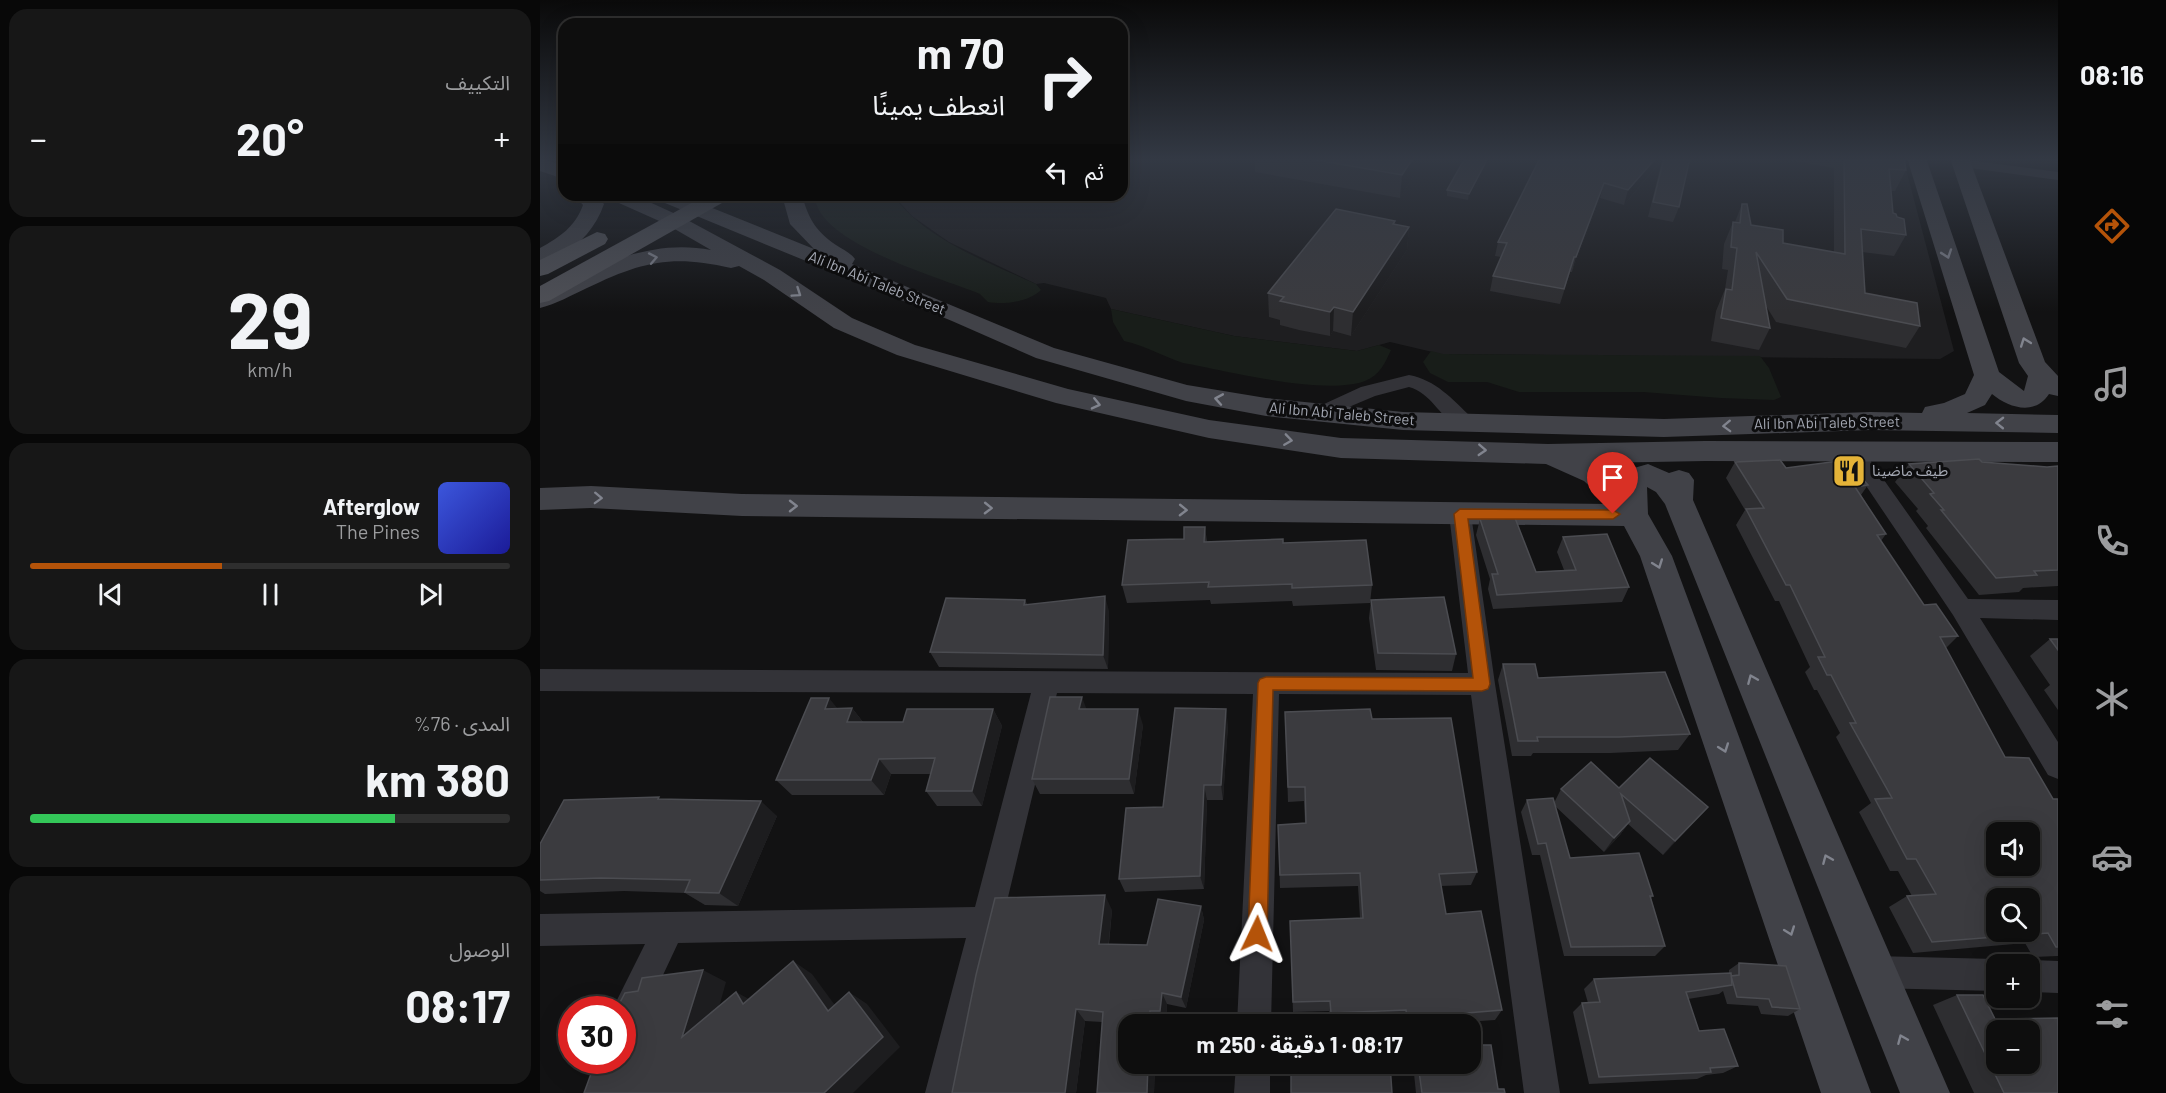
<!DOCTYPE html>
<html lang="ar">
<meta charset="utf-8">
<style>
body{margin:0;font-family:Barlow,"Noto Sans Arabic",sans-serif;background:#171717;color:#f1f3f6;direction:rtl;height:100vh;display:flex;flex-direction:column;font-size:22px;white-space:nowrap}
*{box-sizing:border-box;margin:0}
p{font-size:20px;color:#9b9c9e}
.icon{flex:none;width:33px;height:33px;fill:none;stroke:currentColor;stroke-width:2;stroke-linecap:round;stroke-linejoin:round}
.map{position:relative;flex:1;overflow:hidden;direction:ltr}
.side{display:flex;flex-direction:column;gap:9px;padding:9px;background:#080808;width:540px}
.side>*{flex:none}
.top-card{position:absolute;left:18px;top:18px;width:570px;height:183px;border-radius:18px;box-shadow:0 6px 24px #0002,0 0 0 2px #2e2e2e;direction:rtl;background:#0e0e0e;color:#f1f3f6;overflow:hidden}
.fabs{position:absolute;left:1446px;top:822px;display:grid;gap:12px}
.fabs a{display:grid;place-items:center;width:54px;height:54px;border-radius:12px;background:#0e0e0e;box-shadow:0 6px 24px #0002,0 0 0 2px #2e2e2e;font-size:30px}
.speed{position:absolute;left:18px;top:996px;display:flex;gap:12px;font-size:30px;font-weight:700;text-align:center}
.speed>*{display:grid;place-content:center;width:78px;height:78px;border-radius:50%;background:#0e0e0e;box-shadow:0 6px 24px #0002,0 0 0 2px #2e2e2e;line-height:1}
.speed .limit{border:9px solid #d22;background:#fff;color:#111}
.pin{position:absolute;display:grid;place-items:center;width:51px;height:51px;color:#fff;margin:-62px -26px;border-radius:50% 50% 50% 0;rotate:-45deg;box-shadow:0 0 6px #0007}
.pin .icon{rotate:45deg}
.me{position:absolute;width:66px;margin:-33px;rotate:2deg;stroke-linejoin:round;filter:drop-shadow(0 0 4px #0008)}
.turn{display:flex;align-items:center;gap:21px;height:126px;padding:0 24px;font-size:27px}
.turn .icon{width:78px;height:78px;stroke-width:2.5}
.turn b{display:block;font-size:42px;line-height:51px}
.then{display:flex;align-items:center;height:57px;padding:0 24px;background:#0003;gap:12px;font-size:22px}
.big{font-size:45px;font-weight:700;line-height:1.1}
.side .card{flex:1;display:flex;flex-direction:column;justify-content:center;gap:9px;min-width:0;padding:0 21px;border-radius:18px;background:#171717}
.side .dial{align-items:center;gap:0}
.dial b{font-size:78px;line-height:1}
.song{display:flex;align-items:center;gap:18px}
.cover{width:72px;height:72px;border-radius:9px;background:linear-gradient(135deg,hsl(230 70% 55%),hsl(240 70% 35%))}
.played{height:6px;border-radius:3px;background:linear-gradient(90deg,#b45309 40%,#2e2e2e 40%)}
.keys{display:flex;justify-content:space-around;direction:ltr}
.heat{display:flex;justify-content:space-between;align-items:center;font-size:33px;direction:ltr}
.charge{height:9px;border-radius:4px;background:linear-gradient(90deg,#34c759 76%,#2e2e2e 0)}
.trip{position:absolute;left:578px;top:1014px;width:363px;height:60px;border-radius:18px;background:#0e0e0e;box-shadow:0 6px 24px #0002,0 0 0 2px #2e2e2e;font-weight:700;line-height:60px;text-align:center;direction:rtl}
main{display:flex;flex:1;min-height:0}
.tab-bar{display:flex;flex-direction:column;width:108px;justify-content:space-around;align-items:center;background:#060606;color:#9b9c9e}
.tab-bar .icon{width:42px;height:42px}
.tab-bar .current{color:#b45309}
.tab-bar b{font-size:27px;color:#f1f3f6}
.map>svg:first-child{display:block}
.built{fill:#1e1e20}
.green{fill:#181d19}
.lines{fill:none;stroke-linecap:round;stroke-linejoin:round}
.street{fill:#333338;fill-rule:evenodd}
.secondary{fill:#414248;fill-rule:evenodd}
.primary{fill:#4f5056;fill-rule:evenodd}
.wall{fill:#2e2e31}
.shaded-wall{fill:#1d1d1f}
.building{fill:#3b3b3f;stroke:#4b4c51;stroke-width:1.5;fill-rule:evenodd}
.oneway{stroke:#81848e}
.route{fill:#b45309;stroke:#753606;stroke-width:1.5}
.labels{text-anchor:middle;stroke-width:6;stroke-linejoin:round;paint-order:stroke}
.street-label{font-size:15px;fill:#a4a8b3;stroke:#0d0d0e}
.poi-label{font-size:15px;fill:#a4a8b3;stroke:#0d0d0e;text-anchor:start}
</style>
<main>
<nav class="tab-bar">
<b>08:16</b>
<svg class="icon current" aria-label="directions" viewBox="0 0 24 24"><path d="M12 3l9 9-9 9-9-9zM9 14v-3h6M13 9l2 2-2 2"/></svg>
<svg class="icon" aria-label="music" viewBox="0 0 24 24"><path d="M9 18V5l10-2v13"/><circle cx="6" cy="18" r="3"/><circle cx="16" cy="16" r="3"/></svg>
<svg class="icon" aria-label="phone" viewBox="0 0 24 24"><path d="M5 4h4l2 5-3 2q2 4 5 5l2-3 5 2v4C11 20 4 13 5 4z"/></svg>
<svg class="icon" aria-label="climate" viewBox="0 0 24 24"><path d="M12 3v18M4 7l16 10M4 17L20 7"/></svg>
<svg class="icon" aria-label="car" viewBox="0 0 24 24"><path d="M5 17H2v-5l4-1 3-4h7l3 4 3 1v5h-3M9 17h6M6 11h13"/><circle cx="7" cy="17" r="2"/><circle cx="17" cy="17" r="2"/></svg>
<svg class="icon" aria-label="filters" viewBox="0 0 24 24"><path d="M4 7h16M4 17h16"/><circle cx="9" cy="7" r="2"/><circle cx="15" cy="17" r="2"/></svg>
</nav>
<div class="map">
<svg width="1518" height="1093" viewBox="0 0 1518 1093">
<rect width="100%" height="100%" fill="#121213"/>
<path class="built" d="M582 158H1363L1414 351 1400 359 901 354 850 342 817 351 694 336 571 309 566 298 504 283 496 284 409 242 372 216 353 195H582Z"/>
<g class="green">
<path d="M275 195H353C383 238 449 263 496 284L501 290C489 302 464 305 448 302L440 294C402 278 274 243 275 195Z"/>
<path d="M571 309 694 336 817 351 839 345 851 350C845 363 840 375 825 381 784 396 688 371 643 363 622 356 606 346 584 341L573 322Z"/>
<path d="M891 351 903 354 1220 356 1229 368 1241 397 1234 400 1181 398 1103 392H979L947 382H908L890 373 883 362Z"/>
</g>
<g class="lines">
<g class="street">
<path d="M1420 159 1518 172V180L1415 166 1413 163 1415 160Z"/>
<path d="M869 375C896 380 912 399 931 417L934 422 931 427C926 428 921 429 917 426 899 416 891 393 869 387L835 396 778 420 771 418 768 414 771 410 821 387Z"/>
<path d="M1313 444 1320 446 1428 599 1518 600V620L1440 618 1518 742V779L1508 775 1413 615 1306 456 1303 451 1306 446Z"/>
<path d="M920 506 928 508 931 514 955 684 1020 1093H984L931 695 739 694 731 1024H697L713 694 517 693 421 1093H385L426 938 138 943 94 1037 82 1042V1010H72L105 944 0 946V914L435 907 491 693 0 691V669L928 673 909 514 912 508Z"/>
<path d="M1334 956 1456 959 1468 964H1456V991L1334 988 1323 983 1318 972 1323 961Z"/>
<path d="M1490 960 1518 961V993L1490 992V964H1479Z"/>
<path d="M696 1064H730V1093H694Z"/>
</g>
<g class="secondary">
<path d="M0 158 24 166V179L0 171Z"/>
<path d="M1367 158H1386L1459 372 1484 391 1488 376 1479 363 1410 158H1429L1505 362 1518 376V396L1509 394C1495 416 1469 408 1452 394L1445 405 1427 413 1518 415V433L1330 430 1124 437 863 430 726 416 646 401 496 358 412 321 125 203 122 199 125 195H140L274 249 250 224 243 199 245 195H265L263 199C270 221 276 231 296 245 303 250 310 252 315 259L312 264 514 348 647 385 726 398 863 412 1124 419 1330 412 1382 413 1385 407 1404 403 1425 394 1434 375Z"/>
<path d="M34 195H56L64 204C54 233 30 256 0 264V248C20 237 35 227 43 205Z"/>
<path d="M67 195H94L140 216 240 270 312 318 375 345 528 389 669 420 801 438 1008 444 1165 441 1518 442V462L1165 461 1057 463 1081 479 1087 470 1108 464 1129 473 1139 470 1149 473 1154 480 1153 500 1410 1093H1360L1125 504 1116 492 1107 487 1108 514 1132 556 1331 1093H1281L1100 556 1084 526 202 516 51 508 0 510V488L51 486 202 494 1069 504 1044 481 1006 464 801 458 669 438 516 403 357 355 294 328 224 280 199 266 191 268C131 254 101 262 47 288 32 295 16 304 0 308V292C54 267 110 238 171 250L126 224 70 199Z"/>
</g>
<g class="primary">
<path d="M166 195H193L189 199 9 301 0 303V286Z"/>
<path d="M57 232 65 234 68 239 65 244 8 274 0 276V260Z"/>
</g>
</g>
<g class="wall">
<path d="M715 158H885L860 198 715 172Z"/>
<path d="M1000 158H1150L1139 207 1133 222 1108 217 1122 160 1084 205 1060 198 1032 272H1030L1020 304 950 291 953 276 961 257 955 256 958 242Z"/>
<path d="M1236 158H1364L1366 170 1355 191H1351L1353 213 1357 217 1366 235 1354 256 1322 252 1325 293 1380 326 1366 348 1236 322 1226 306 1230 328 1219 350 1171 341 1176 311 1185 289 1188 270 1182 269 1184 244 1193 222H1195L1202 204 1211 225 1243 243 1294 252V168Z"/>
<path d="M949 160 928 200 907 196V190Z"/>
<path d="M855 224 869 227 867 250 811 336 793 331 790 336 759 330 740 325V320L729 317 728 293Z"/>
<path d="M1195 462 1246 468 1328 485 1321 495 1346 534 1341 541 1384 605 1418 636 1406 648 1465 757 1513 799H1518V956L1493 957 1485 943 1373 953 1349 907 1367 896H1372L1358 871H1350L1319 812 1331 803 1296 737 1300 733 1277 690H1274L1265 672 1270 667 1239 601H1235L1196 525 1205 510 1186 478Z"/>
<path d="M1442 462 1507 467 1518 466V586L1483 588 1479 592 1439 595 1386 528 1388 526 1376 511 1378 509 1355 482 1369 464Z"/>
<path d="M940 519 996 572 1024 570 1017 552 1023 537 1089 587 1082 602 953 609 948 589 950 579 936 535Z"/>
<path d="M665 527 667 542 743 543 832 585 830 603 753 606 752 601 671 604 670 600 587 603 582 585 644 539Z"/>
<path d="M485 600 487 604 569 611 568 669 399 667 390 652Z"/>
<path d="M831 600 916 654 912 671 836 670 829 618Z"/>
<path d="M1510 639H1518V710L1504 690 1510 685 1490 656Z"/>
<path d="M963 664 998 678 1150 734 1138 750 1070 753H993L991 756H972L958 680Z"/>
<path d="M297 708H312L323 722H363L453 709 462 726 442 806H397L386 791 391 774H351L344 795H252L236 780Z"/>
<path d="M546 709 603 725 594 794H500L492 779Z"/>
<path d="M745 712 832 719 937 872 931 885 901 886 906 914 962 1010 955 1020 895 1024H863L862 1019 790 1023 789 1011 753 1012 750 921 820 918 818 886 740 888 738 825 765 823 764 801 748 802Z"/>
<path d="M688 725 683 800H667L664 889 585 892 579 879 623 807Z"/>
<path d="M1079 788 1155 821 1123 855 1088 824 1080 835 1064 852 1015 806 1030 858 1113 896 1111 898 1125 946 1115 956H1024L1000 855H992L981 812 987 800 1014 803 1021 789Z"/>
<path d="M122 800 237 816 198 906 165 905 145 893 84 891 5 894 0 891V844Z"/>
<path d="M455 898 572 910 569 944 607 945 661 906 664 920 646 1008 627 1004 626 1022H616L588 1064H615L614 1093H557L562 1022 545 1021 536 1093Z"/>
<path d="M1199 963 1260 1009 1248 1016 1221 1014 1218 1006 1187 1004 1183 991 1179 994 1148 999 1159 1031 1198 1066 1183 1073 1166 1075 1157 1079 1049 1084 1033 1012 1042 1003H1048L1044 989 1054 979 1189 973V970Z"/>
<path d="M1417 995 1455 1019 1518 1093H1434L1393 1005Z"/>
<path d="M873 1064H930L958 1089 965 1093H876Z"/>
</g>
<g class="shaded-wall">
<path d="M873 158H885L860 198 862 175Z"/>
<path d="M948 158H949V160L928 200 929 194Z"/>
<path d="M1116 158H1123L1084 205 1088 190Z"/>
<path d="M1064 183 1060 198 1032 272 1036 257Z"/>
<path d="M869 227 867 250 811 336 813 312Z"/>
<path d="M794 307 793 331 790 336V312Z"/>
<path d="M565 596 569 611 568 669 563 655Z"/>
<path d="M542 697 548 713 539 709Z"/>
<path d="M289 698 302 714 285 709Z"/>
<path d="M312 708 325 725 307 722Z"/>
<path d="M453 709 462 726 442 806 432 791Z"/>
<path d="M598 709 603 725 594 794 589 779Z"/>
<path d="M686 709 688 725 683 800 681 785Z"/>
<path d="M339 759 351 774 344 795 331 780Z"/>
<path d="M664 785 667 800 664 889 660 876Z"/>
<path d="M221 801 237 816 198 906 179 893Z"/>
<path d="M1168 807 1155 821 1123 855 1135 841Z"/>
<path d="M1090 821 1080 835 1064 852 1074 838Z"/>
<path d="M565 895 572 910 567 958 559 944Z"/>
<path d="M661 906 664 920 646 1008 641 997Z"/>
<path d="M253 961 272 974 308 1023 288 1011Z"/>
<path d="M163 970 186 982 168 1047 142 1037Z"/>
<path d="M196 992 218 1004H203Z"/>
<path d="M309 992 327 1004 360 1047 313 1093H284Z"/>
<path d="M622 993 627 1004 626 1022 620 1011Z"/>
<path d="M536 1009 545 1021 536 1093H525Z"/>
<path d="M610 1011 616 1022V1024H610Z"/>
<path d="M608 1064H615L614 1093H607Z"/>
</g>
<g class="building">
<path d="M765 158H873L862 175Z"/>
<path d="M925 158H948L929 194 907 190Z"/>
<path d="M1000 158H1116L1088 190 1064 183 1036 257H1034L1024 289 953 276 967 243 958 242Z"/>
<path d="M1124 158H1150L1139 207 1113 202Z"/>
<path d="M1304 158H1364L1366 170 1349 169 1353 213 1356 214 1357 217 1364 219 1366 235 1321 229 1325 293 1377 303 1380 326 1247 299 1216 252 1230 328 1181 318 1186 289 1192 290 1197 248 1191 247 1193 222 1200 223 1202 204H1207L1211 225 1243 230V243L1305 254Z"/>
<path d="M796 209 855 221 853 224 869 227 813 312 794 307 790 312 740 301 744 297 728 293Z"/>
<path d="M1439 459 1442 462 1507 467 1518 466V570L1494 571 1497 575 1456 578 1401 510H1404L1390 494 1394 493 1369 464Z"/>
<path d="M1240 460 1246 468 1306 460 1328 485 1315 487 1346 534 1337 535 1384 605 1396 604 1418 636 1400 637 1465 757 1489 758 1513 799H1518V947H1516L1508 933 1392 942 1367 896 1396 894 1376 859H1367L1335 799 1352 798 1310 723H1316L1291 675H1287L1278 657H1285L1250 585H1246L1206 509 1224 508 1195 462ZM1456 832H1490V866H1456ZM1456 898H1490V932H1456Z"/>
<path d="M975 518 996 572 1036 570 1023 537 1067 534 1089 587 957 595 952 574H958L940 519Z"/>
<path d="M644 527H665L664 542 743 539V543L826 540 832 585 752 588V584L668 587 669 582 582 585 588 540 644 539Z"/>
<path d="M565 596 563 655 390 652 406 598 485 600 484 605Z"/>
<path d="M904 597 916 654 838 653 831 600Z"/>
<path d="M1510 639H1518V650Z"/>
<path d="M963 664H995L998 678 1125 672 1150 734 1079 737H997L998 741H978Z"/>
<path d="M510 697H542L539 709H598L589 779H492Z"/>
<path d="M271 698H289L285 709 312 708 307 722H363L367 709H453L432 791H386L395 758 339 759 331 780H236Z"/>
<path d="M635 708 686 709 681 785H664L660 876 579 879 586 808 623 807Z"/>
<path d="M830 709 832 719 911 718 937 872 899 874 906 914 941 911 962 1010 867 1018 866 1010 791 1013 790 1001 753 1002 750 921 823 918 820 873 740 875 738 825 766 823 765 787H748L745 712Z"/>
<path d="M1110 758 1168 807 1135 841 1081 794 1090 821 1074 838 1021 789 1051 762 1079 788Z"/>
<path d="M119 797 118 799 221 801 179 893 145 892 150 880 61 878 0 880V844L24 800Z"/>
<path d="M1013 798 1030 858 1099 853 1113 896H1110L1125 946 1031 947 1006 843 998 844 987 800Z"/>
<path d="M565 895 559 944 607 945 618 899 661 906 641 997 622 993 620 1011H610V1024H588V1064H608L607 1093H557L563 1012 536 1009 525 1093H412L436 975 455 898Z"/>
<path d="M253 961 288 1011 309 992 343 1037 284 1093H44L56 1060H82V1010H76L85 993 98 991 102 978 163 970 142 1037 196 992 203 1004Z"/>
<path d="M1199 963 1246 966 1260 1009 1232 1007 1229 999 1197 997 1191 976 1199 975Z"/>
<path d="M1191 973 1192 985 1146 992 1159 1031 1184 1029 1198 1066 1170 1068 1171 1072 1059 1077 1042 1003 1060 1002 1054 979Z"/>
<path d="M1417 995H1443L1455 1019 1518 1018V1093H1464ZM1456 1030H1490V1064H1456Z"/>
<path d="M930 1045H951L958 1089H964L965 1093H882L878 1064H930Z"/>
<path d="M765 1064H850L852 1093H751V1067H765Z"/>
</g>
<defs><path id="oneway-chevron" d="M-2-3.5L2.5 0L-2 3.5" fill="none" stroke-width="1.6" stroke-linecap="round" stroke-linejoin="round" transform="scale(1.5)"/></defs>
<g class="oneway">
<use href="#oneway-chevron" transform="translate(1407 254) rotate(71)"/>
<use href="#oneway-chevron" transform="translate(113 258) rotate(-11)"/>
<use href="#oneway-chevron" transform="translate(257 293) rotate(34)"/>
<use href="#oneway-chevron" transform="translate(1485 342) rotate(-110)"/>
<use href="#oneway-chevron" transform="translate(679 399) rotate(-170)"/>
<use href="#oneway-chevron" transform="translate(556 404) rotate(13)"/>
<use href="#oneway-chevron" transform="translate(1460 423) rotate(-179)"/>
<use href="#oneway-chevron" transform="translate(1187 426) rotate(178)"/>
<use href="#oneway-chevron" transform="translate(748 440) rotate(8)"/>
<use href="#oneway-chevron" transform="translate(942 450) rotate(3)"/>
<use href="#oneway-chevron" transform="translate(58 498) rotate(2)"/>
<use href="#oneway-chevron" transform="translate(253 506)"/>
<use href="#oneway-chevron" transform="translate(448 508) rotate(1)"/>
<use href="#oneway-chevron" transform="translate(643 510) rotate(1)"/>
<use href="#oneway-chevron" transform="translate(1118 564) rotate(70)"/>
<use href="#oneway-chevron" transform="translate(1212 679) rotate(-113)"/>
<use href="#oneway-chevron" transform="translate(1184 748) rotate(70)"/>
<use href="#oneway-chevron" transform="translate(1287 859) rotate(-113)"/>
<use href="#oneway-chevron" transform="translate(1250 931) rotate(70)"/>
<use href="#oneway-chevron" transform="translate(1362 1039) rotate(-113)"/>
</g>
<linearGradient id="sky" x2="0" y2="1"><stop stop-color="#0a0a0a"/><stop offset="0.51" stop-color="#333944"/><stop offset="1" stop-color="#333944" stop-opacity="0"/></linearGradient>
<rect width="1518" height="312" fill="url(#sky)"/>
<path class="route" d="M920 509 1073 510 1080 514 1073 519H928L950 684 948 689 942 691 733 690 727 934 724 940 717 943 711 940 708 934 718 683 720 679 726 677 933 678 914 514Z"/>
<defs>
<g id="restaurant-square" transform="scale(1.725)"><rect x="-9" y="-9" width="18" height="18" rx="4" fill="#e4b338" stroke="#0d0d0e"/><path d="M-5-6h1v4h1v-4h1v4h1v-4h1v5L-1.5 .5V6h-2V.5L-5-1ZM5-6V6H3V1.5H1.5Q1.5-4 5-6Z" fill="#111"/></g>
</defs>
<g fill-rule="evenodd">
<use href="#restaurant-square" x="1309" y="471"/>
</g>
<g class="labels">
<g class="street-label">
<text transform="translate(337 283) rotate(22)" y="5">Ali Ibn Abi Taleb Street</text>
<text transform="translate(802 414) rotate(5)" y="5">Ali Ibn Abi Taleb Street</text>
<text transform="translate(1287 423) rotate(-1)" y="5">Ali Ibn Abi Taleb Street</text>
</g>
<g class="poi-label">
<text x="1332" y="476">طيف ماضينا</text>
</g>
</g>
</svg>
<div class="fabs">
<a><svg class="icon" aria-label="sound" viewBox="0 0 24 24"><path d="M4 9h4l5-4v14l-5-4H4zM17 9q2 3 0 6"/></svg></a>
<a><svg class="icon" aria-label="search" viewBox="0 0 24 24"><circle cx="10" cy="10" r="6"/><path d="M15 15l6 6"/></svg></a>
<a>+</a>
<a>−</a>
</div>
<div class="speed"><div class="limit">30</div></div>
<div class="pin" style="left:1073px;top:514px;background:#d93025"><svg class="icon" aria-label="arrive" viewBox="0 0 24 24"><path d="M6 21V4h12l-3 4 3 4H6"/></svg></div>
<svg class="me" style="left:717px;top:934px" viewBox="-20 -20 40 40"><path d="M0-17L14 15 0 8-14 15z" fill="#b45309" stroke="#fff" stroke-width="4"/></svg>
<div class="trip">08:17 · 1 دقيقة · 250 m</div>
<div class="top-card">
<div class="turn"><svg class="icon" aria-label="right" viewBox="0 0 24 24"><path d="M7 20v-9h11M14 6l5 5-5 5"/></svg><div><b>70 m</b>انعطف يمينًا</div></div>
<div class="then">ثم<svg class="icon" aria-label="left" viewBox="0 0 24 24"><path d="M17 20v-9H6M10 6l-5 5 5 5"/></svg></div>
</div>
</div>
<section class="side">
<div class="card"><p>التكييف</p>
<div class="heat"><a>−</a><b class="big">20°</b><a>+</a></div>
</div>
<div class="card dial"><b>29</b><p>km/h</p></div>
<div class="card">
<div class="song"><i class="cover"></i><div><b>Afterglow</b><p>The Pines</p></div></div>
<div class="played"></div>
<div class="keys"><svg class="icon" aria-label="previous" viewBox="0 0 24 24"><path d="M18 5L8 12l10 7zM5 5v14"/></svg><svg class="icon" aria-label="pause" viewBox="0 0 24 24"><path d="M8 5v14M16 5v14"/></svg><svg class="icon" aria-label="next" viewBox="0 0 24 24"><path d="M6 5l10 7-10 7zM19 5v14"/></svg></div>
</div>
<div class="card"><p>المدى · 76%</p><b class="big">380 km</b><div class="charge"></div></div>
<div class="card"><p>الوصول</p><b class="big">08:17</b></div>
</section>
</main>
